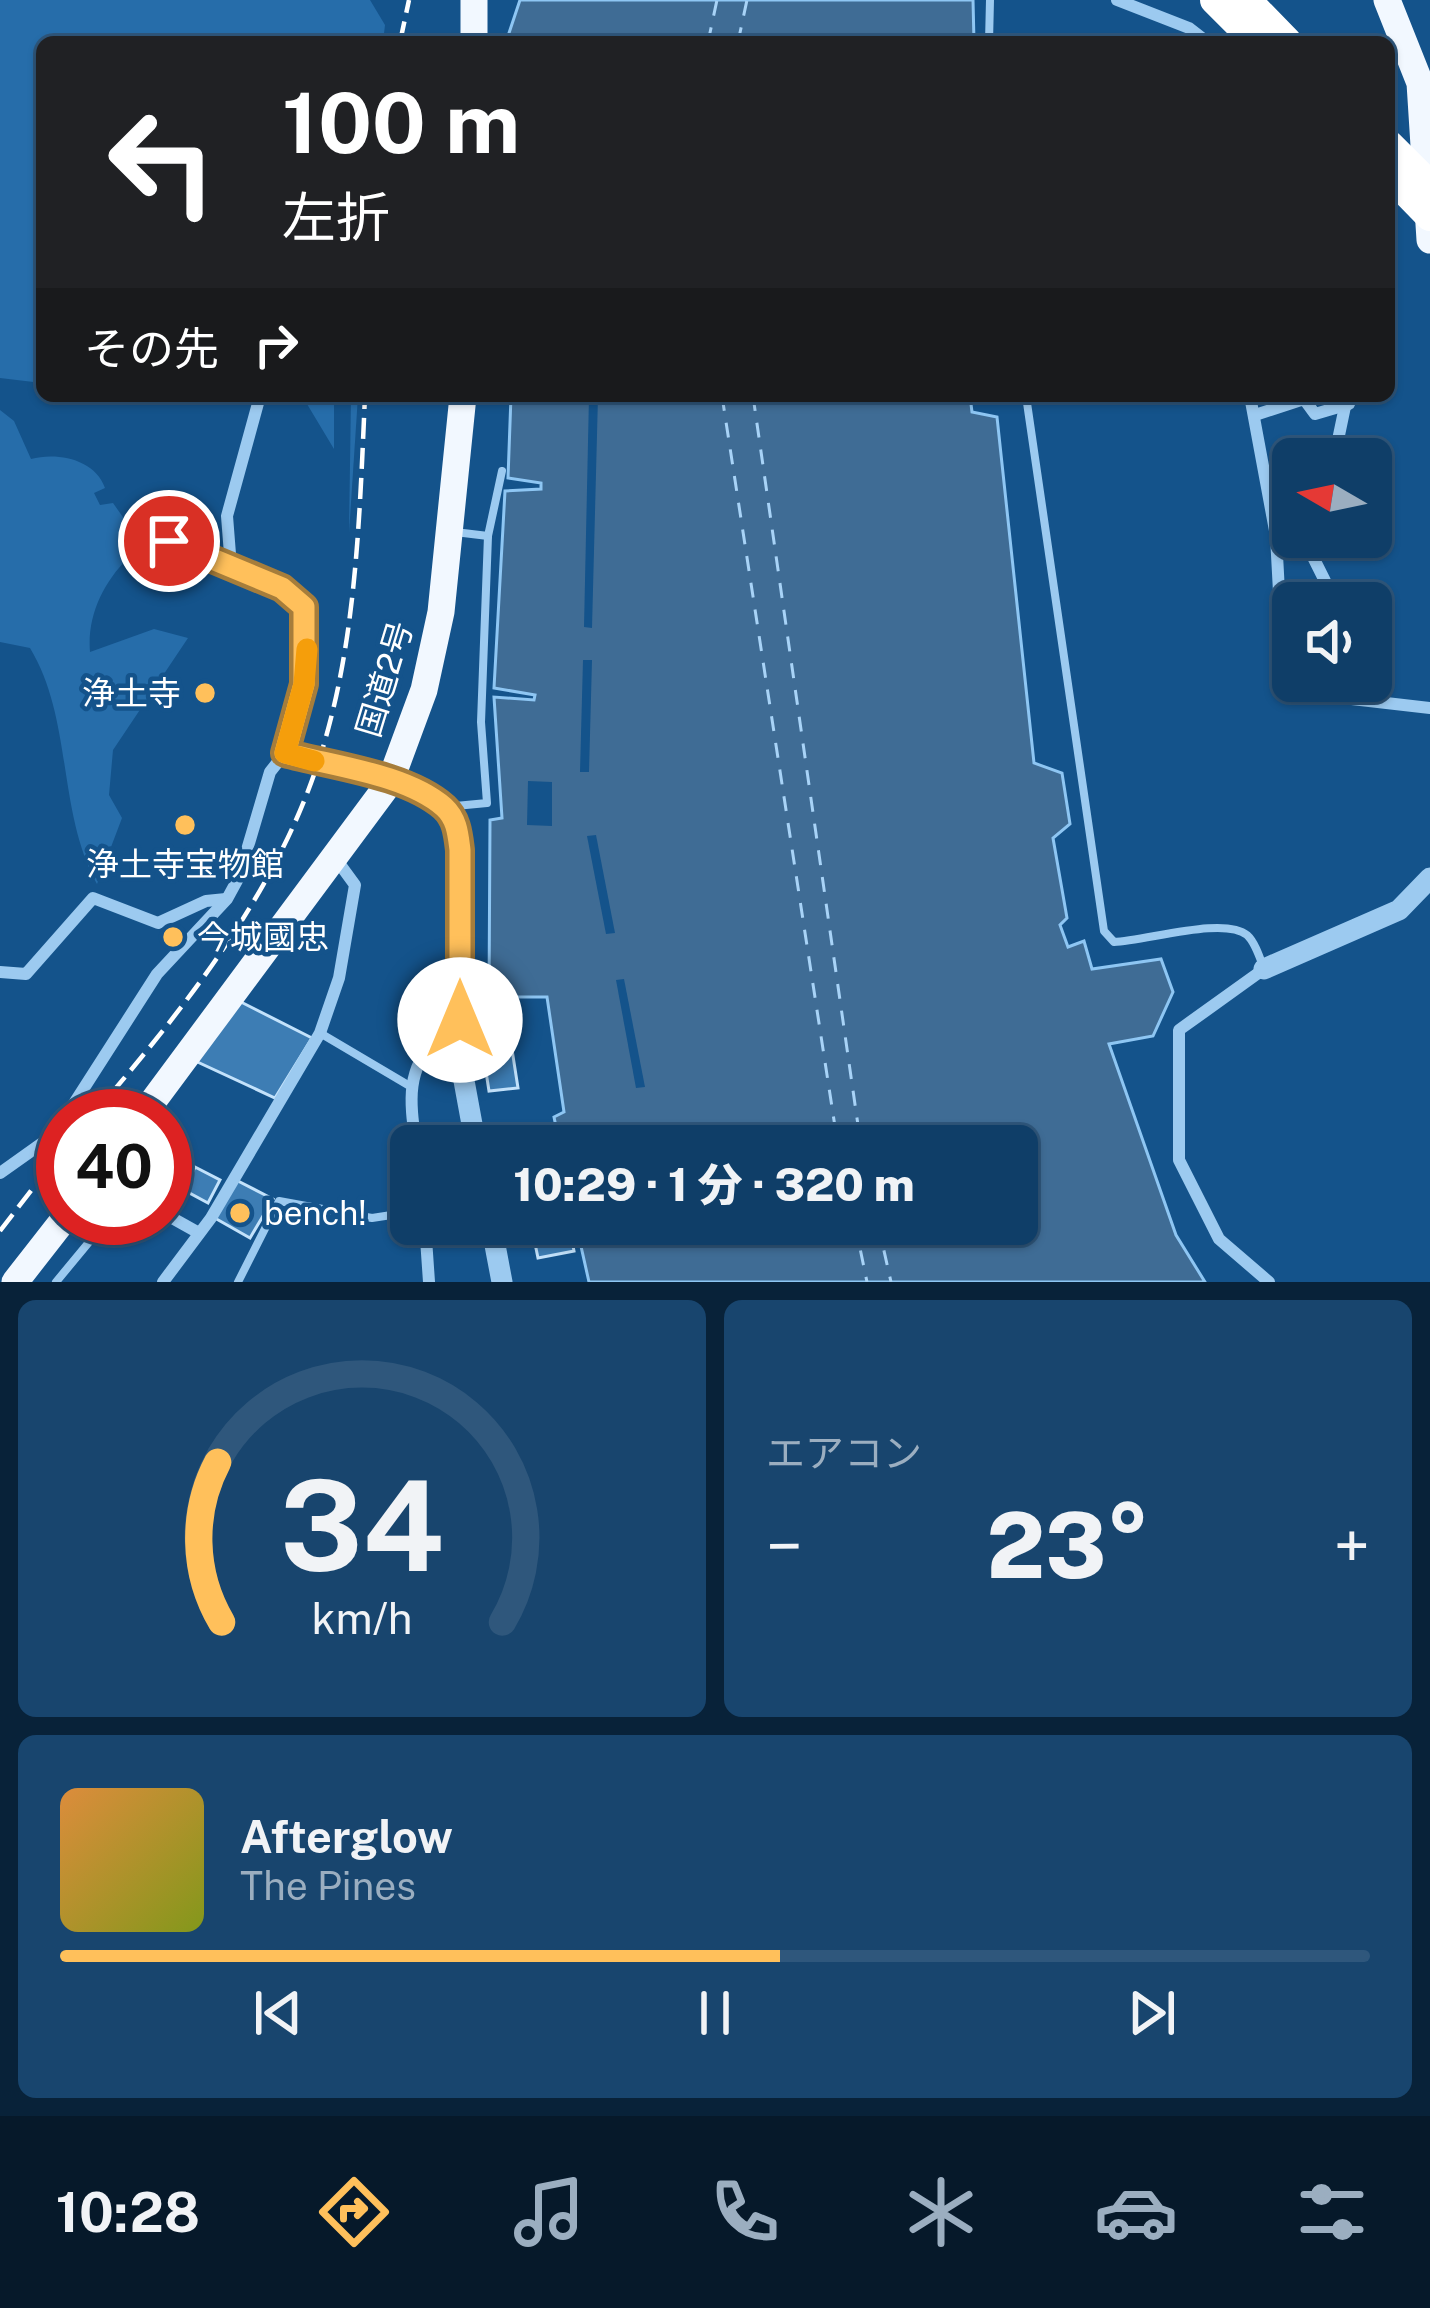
<!DOCTYPE html>
<html lang="ja">
<meta charset="utf-8">
<style>
body{margin:0;font-family:"Public Sans","Noto Sans JP",sans-serif;background:#18456e;color:#f1f3f6;height:100vh;display:flex;flex-direction:column;font-size:45px;white-space:nowrap}
*{box-sizing:border-box;margin:0}
p{font-size:39px;color:#9baec0}
.icon{flex:none;width:66px;height:66px;fill:none;stroke:currentColor;stroke-width:2;stroke-linecap:round;stroke-linejoin:round}
.map{position:relative;height:1282px;overflow:hidden}
.panel{display:flex;flex-direction:column;gap:18px;padding:18px;background:#082239;flex:1}
.panel>*{flex:none}
.banner{position:absolute;left:36px;top:36px;width:1359px;height:366px;border-radius:18px;box-shadow:0 3px 9px #0004,0 0 0 3px #2f577c;background:#202124;color:#fff;overflow:hidden}
.needle{width:78px;rotate:279deg}
.controls{position:absolute;left:1272px;top:438px;display:grid;gap:24px}
.controls a{display:grid;place-items:center;width:120px;height:120px;border-radius:18px;background:#0f3e68;box-shadow:0 3px 9px #0004,0 0 0 3px #2f577c;font-size:60px}
.speed{position:absolute;left:36px;top:1089px;display:flex;gap:24px;font-size:60px;font-weight:700;text-align:center}
.speed>*{display:grid;place-content:center;width:156px;height:156px;border-radius:50%;background:#0f3e68;box-shadow:0 3px 9px #0004,0 0 0 3px #2f577c;line-height:1}
.speed .limit{border:18px solid #d22;background:#fff;color:#111}
.pin{position:absolute;display:grid;place-items:center;width:102px;height:102px;color:#fff;margin:-51px;border:6px solid #fff;border-radius:50%;box-shadow:0 3px 12px #0007}
.me{position:absolute;width:132px;margin:-66px;rotate:0deg;stroke-linejoin:round;filter:drop-shadow(0 0 9px #0008)}
.turn{display:flex;align-items:center;gap:42px;height:252px;padding:0 48px;font-size:54px}
.turn .icon{width:156px;height:156px;stroke-width:2.5}
.turn b{display:block;font-size:84px;line-height:102px}
.then{display:flex;align-items:center;height:114px;padding:0 48px;background:#0003;gap:24px;font-size:45px}
.big{font-size:90px;font-weight:800;line-height:1.1}
.panel .widget{flex:1;display:flex;flex-direction:column;justify-content:center;gap:18px;min-width:0;padding:0 42px;border-radius:18px;background:#18456e}
.panel .dial{align-items:center;gap:0}
.dial svg{height:312px;overflow:visible;fill:none;stroke:#2f577c;stroke-width:7;stroke-linecap:round;text-anchor:middle}
.dial text{fill:#f1f3f6;stroke:none}
.song{display:flex;align-items:center;gap:36px}
.cover{width:144px;height:144px;border-radius:18px;background:linear-gradient(135deg,hsl(30 70% 55%),hsl(70 70% 35%))}
.played{height:12px;border-radius:6px;background:linear-gradient(90deg,#ffc05b 55%,#2f577c 55%)}
.keys{display:flex;justify-content:space-around;direction:ltr}
.heat{display:flex;justify-content:space-between;align-items:center;font-size:66px;direction:ltr}
.panel .tiles{flex:1;display:grid;gap:18px;grid-template-columns:1fr 1fr}
.widget:last-child{grid-column:span 2}
.trip{position:absolute;left:390px;top:1125px;width:648px;height:120px;border-radius:18px;background:#0f3e68;box-shadow:0 3px 9px #0004,0 0 0 3px #2f577c;font-weight:800;line-height:120px;text-align:center}
.menu{display:flex;height:192px;justify-content:space-around;align-items:center;background:#06192a;color:#9baec0}
.menu .icon{width:84px;height:84px}
.menu .active{color:#ffc05b}
.menu b{font-size:54px;color:#f1f3f6}
.map>svg:first-child{display:block}
.green{fill:#266daa}
.water{fill:#3f6c95;stroke:#8ec6f3;stroke-width:3}
.pier{fill:#14538b}
.lines{fill:none;stroke-linecap:round;stroke-linejoin:round}
.ferry{stroke:#a8d3f7;stroke-width:3;stroke-dasharray:15 12;stroke-linecap:butt}
.building{fill:#3d7db4;stroke:#c3e2fb;stroke-width:3}
.service{stroke:#9ccaf0;stroke-width:8}
.minor{stroke:#9ccaf0;stroke-width:12}
.tertiary{stroke:#9ccaf0;stroke-width:21}
.trunk{stroke:#f2f8ff;stroke-width:27}
.motorway{stroke:#fff;stroke-width:30}
.rail{stroke:#fff;stroke-width:4.5;stroke-dasharray:21 9;stroke-linecap:butt}
.motorway-bridge{stroke:#fff;stroke-width:30}
.route-casing{stroke:#a67d3b;stroke-width:30}
.route{stroke:#ffc05b;stroke-width:21}
.slow{stroke:#f59e0b;stroke-width:21}
.poi-dot{fill:#ffc05b;stroke:#14538b;stroke-width:4.5}
.labels{text-anchor:middle;stroke-width:9;stroke-linejoin:round;paint-order:stroke}
.street-label{font-size:33px;fill:#fff;stroke:#14538b}
.poi-label{font-size:33px;fill:#fff;stroke:#14538b;text-anchor:start}
</style>
<div class="map">
<svg width="1430" height="1282" viewBox="0 0 1430 1282">
<rect width="100%" height="100%" fill="#14538b"/>
<g class="green">
<path d="M0 0H370L385 25 383 42H42V383L0 378Z"/>
<path d="M283 396H334V449L307 404 286 402Z"/>
<path d="M351 396H358L349 533Z"/>
<path d="M0 410 14 421 31 459C57 452 95 459 105 488L94 493 100 505 113 503 132 530 122 545 128 558C103 583 87 616 90 652L154 629 188 638 113 750 109 795 122 818 97 884C57 811 73 719 30 648L0 642Z"/>
</g>
<g class="water">
<path d="M520 0H973L974 42H506Z"/>
<path d="M511 396H970L972 412 997 417 1034 763 1062 773 1070 824 1053 838 1067 918 1060 925 1068 947 1084 941 1092 969 1161 959 1173 992 1153 1036 1109 1044 1176 1235 1205 1282H589L576 1224H1017V1146H560L554 1117 564 1112 547 997H489L490 820 502 818 494 697 534 700 535 695 494 688 505 491 541 489V483L508 478Z"/>
</g>
<g class="pier">
<path d="M589 396H598L592 628 584 627Z"/>
<path d="M583 660H592L589 772H580Z"/>
<path d="M528 781 552 782V826L527 825Z"/>
<path d="M596 835 615 933 606 934 587 836Z"/>
<path d="M624 979 645 1087 636 1088 616 980Z"/>
</g>
<g class="lines">
<g class="ferry">
<path d="M708 42 717 0"/>
<path d="M738 42 747 0"/>
<path d="M722 396 838 1146"/>
<path d="M753 396 861 1146"/>
<path d="M855 1224 867 1282"/>
<path d="M878 1224 891 1282"/>
</g>
</g>
<g class="building">
<path d="M237 1000 312 1038 275 1098 191 1059Z"/>
<path d="M508 1024 518 1088 489 1091 479 1027Z"/>
<path d="M551 1139 553 1146 516 1142Z"/>
<path d="M195 1167 220 1180 208 1203 184 1190Z"/>
<path d="M236 1180 273 1199 250 1238 213 1217Z"/>
<path d="M531 1224H569L574 1251 538 1258Z"/>
</g>
<g class="lines">
<g class="service">
<path d="M989 42 990 0"/>
<path d="M1026 396 1104 931 1114 942C1146 941 1224 916 1247 935 1255 942 1260 958 1264 969"/>
<path d="M455 532 488 536"/>
<path d="M445 807 487 803 481 722 488 536 502 471"/>
<path d="M320 1033 408 1085"/>
<path d="M56 1282 109 1218"/>
<path d="M238 1282 279 1201 372 1218 411 1212"/>
</g>
<g class="minor">
<path d="M1117 0 1189 28 1207 42"/>
<path d="M1250 396 1276 536 1282 648 1293 674"/>
<path d="M1255 415 1304 399 1315 414 1349 404 1351 396"/>
<path d="M1334 459 1347 397"/>
<path d="M139 528 231 567 227 516 260 396"/>
<path d="M1303 537 1325 581"/>
<path d="M1300 681 1343 698 1430 708"/>
<path d="M285 753 389 782"/>
<path d="M1264 969 1179 1030V1160L1219 1239 1269 1282"/>
<path d="M0 972 26 974 93 898 158 923 206 901 226 899"/>
<path d="M66 1116 157 974 227 899 239 877 270 772 285 753 305 684 304 607 282 588 231 567"/>
<path d="M416 1146C410 1101 405 1072 437 1036L459 1034"/>
<path d="M0 1173 48 1139 63 1120"/>
<path d="M165 1214 199 1233"/>
<path d="M425 1224 429 1282"/>
<path d="M163 1282 211 1218 320 1033 339 978 355 885 336 859"/>
</g>
<g class="tertiary">
<path d="M390 782 433 800 457 826 460 1059 476 1146"/>
<path d="M1264 969 1399 910 1430 878"/>
<path d="M491 1224 502 1282"/>
</g>
<g class="trunk">
<path d="M1387 0 1420 83 1430 240"/>
<path d="M474 42V0"/>
<path d="M142 1116 390 782 424 690 441 612 463 396"/>
<path d="M15 1282 65 1218"/>
</g>
<g class="motorway">
<path d="M1215 0 1257 42"/>
<path d="M1246 0 1287 42"/>
</g>
<g class="rail">
<path d="M400 42 409 0"/>
<path d="M92 1116C176 1018 261 913 308 791 356 667 359 528 365 396"/>
<path d="M0 1231 63 1149"/>
</g>
<g class="motorway-bridge">
<path d="M1389 145 1430 186"/>
<path d="M1389 174 1430 216"/>
</g>
</g>
<g class="lines">
<g class="route-casing">
<path id="route" d="M169 541 282 588 304 607V684L285 753C332 766 406 774 444 807 457 819 458 834 460 850V1020"/>
</g>
<use href="#route" class="route"/>
<path class="slow" d="M307 649 304 684 285 753 314 761"/>
</g>
<g class="poi-dot">
<circle cx="205" cy="693" r="12"/>
<circle cx="185" cy="825" r="12"/>
<circle cx="173" cy="937" r="12"/>
<circle cx="240" cy="1213" r="12"/>
</g>
<g class="labels">
<g class="street-label">
<text transform="translate(384 679) rotate(-73)" y="12">国道2号</text>
</g>
<g class="poi-label">
<text x="181" y="705" text-anchor="end">浄土寺</text>
<text x="185" y="876" text-anchor="middle">浄土寺宝物館</text>
<text x="197" y="949">今城國忠</text>
<text x="264" y="1225">bench!</text>
</g>
</g>
</svg>
<div class="controls">
<a><svg class="needle" viewBox="-14 -14 28 28"><path d="M0-13l5 13h-10z" fill="#e53935"/><path d="M0 13l5-13h-10z" fill="#9baec0"/></svg></a>
<a><svg class="icon" aria-label="sound" viewBox="0 0 24 24"><path d="M4 9h4l5-4v14l-5-4H4zM17 9q2 3 0 6"/></svg></a>
</div>
<div class="speed"><div class="limit">40</div></div>
<div class="pin" style="left:169px;top:541px;background:#d93025"><svg class="icon" aria-label="arrive" viewBox="0 0 24 24"><path d="M6 21V4h12l-3 4 3 4H6"/></svg></div>
<svg class="me" style="left:460px;top:1020px" viewBox="-20 -20 40 40"><circle r="19" fill="#fff"/><path d="M0-13L10 11 0 6-10 11z" fill="#ffc05b"/></svg>
<div class="trip">10:29 · 1 分 · 320 m</div>
<div class="banner">
<div class="turn"><svg class="icon" aria-label="left" viewBox="0 0 24 24"><path d="M17 20v-9H6M10 6l-5 5 5 5"/></svg><div><b>100 m</b>左折</div></div>
<div class="then">その先<svg class="icon" aria-label="right" viewBox="0 0 24 24"><path d="M7 20v-9h11M14 6l5 5-5 5"/></svg></div>
</div>
</div>
<section class="panel">
<div class="tiles">
<div class="widget dial"><svg viewBox="0 0 100 80">
<path d="M14 69A42 42 0 1 1 86 69"/>
<path d="M14 69A42 42 0 0 1 13 28" stroke="#ffc05b"/>
<text x="50" y="56" font-size="32" font-weight="700">34</text>
<text x="50" y="72" font-size="11">km/h</text>
</svg></div>
<div class="widget"><p>エアコン</p>
<div class="heat"><a>−</a><b class="big">23°</b><a>+</a></div>
</div>
<div class="widget">
<div class="song"><i class="cover"></i><div><b>Afterglow</b><p>The Pines</p></div></div>
<div class="played"></div>
<div class="keys"><svg class="icon" aria-label="previous" viewBox="0 0 24 24"><path d="M18 5L8 12l10 7zM5 5v14"/></svg><svg class="icon" aria-label="pause" viewBox="0 0 24 24"><path d="M8 5v14M16 5v14"/></svg><svg class="icon" aria-label="next" viewBox="0 0 24 24"><path d="M6 5l10 7-10 7zM19 5v14"/></svg></div>
</div>
</div>
</section>
<nav class="menu">
<b>10:28</b>
<svg class="icon active" aria-label="directions" viewBox="0 0 24 24"><path d="M12 3l9 9-9 9-9-9zM9 14v-3h6M13 9l2 2-2 2"/></svg>
<svg class="icon" aria-label="music" viewBox="0 0 24 24"><path d="M9 18V5l10-2v13"/><circle cx="6" cy="18" r="3"/><circle cx="16" cy="16" r="3"/></svg>
<svg class="icon" aria-label="phone" viewBox="0 0 24 24"><path d="M5 4h4l2 5-3 2q2 4 5 5l2-3 5 2v4C11 20 4 13 5 4z"/></svg>
<svg class="icon" aria-label="climate" viewBox="0 0 24 24"><path d="M12 3v18M4 7l16 10M4 17L20 7"/></svg>
<svg class="icon" aria-label="car" viewBox="0 0 24 24"><path d="M5 17H2v-5l4-1 3-4h7l3 4 3 1v5h-3M9 17h6M6 11h13"/><circle cx="7" cy="17" r="2"/><circle cx="17" cy="17" r="2"/></svg>
<svg class="icon" aria-label="filters" viewBox="0 0 24 24"><path d="M4 7h16M4 17h16"/><circle cx="9" cy="7" r="2"/><circle cx="15" cy="17" r="2"/></svg>
</nav>
